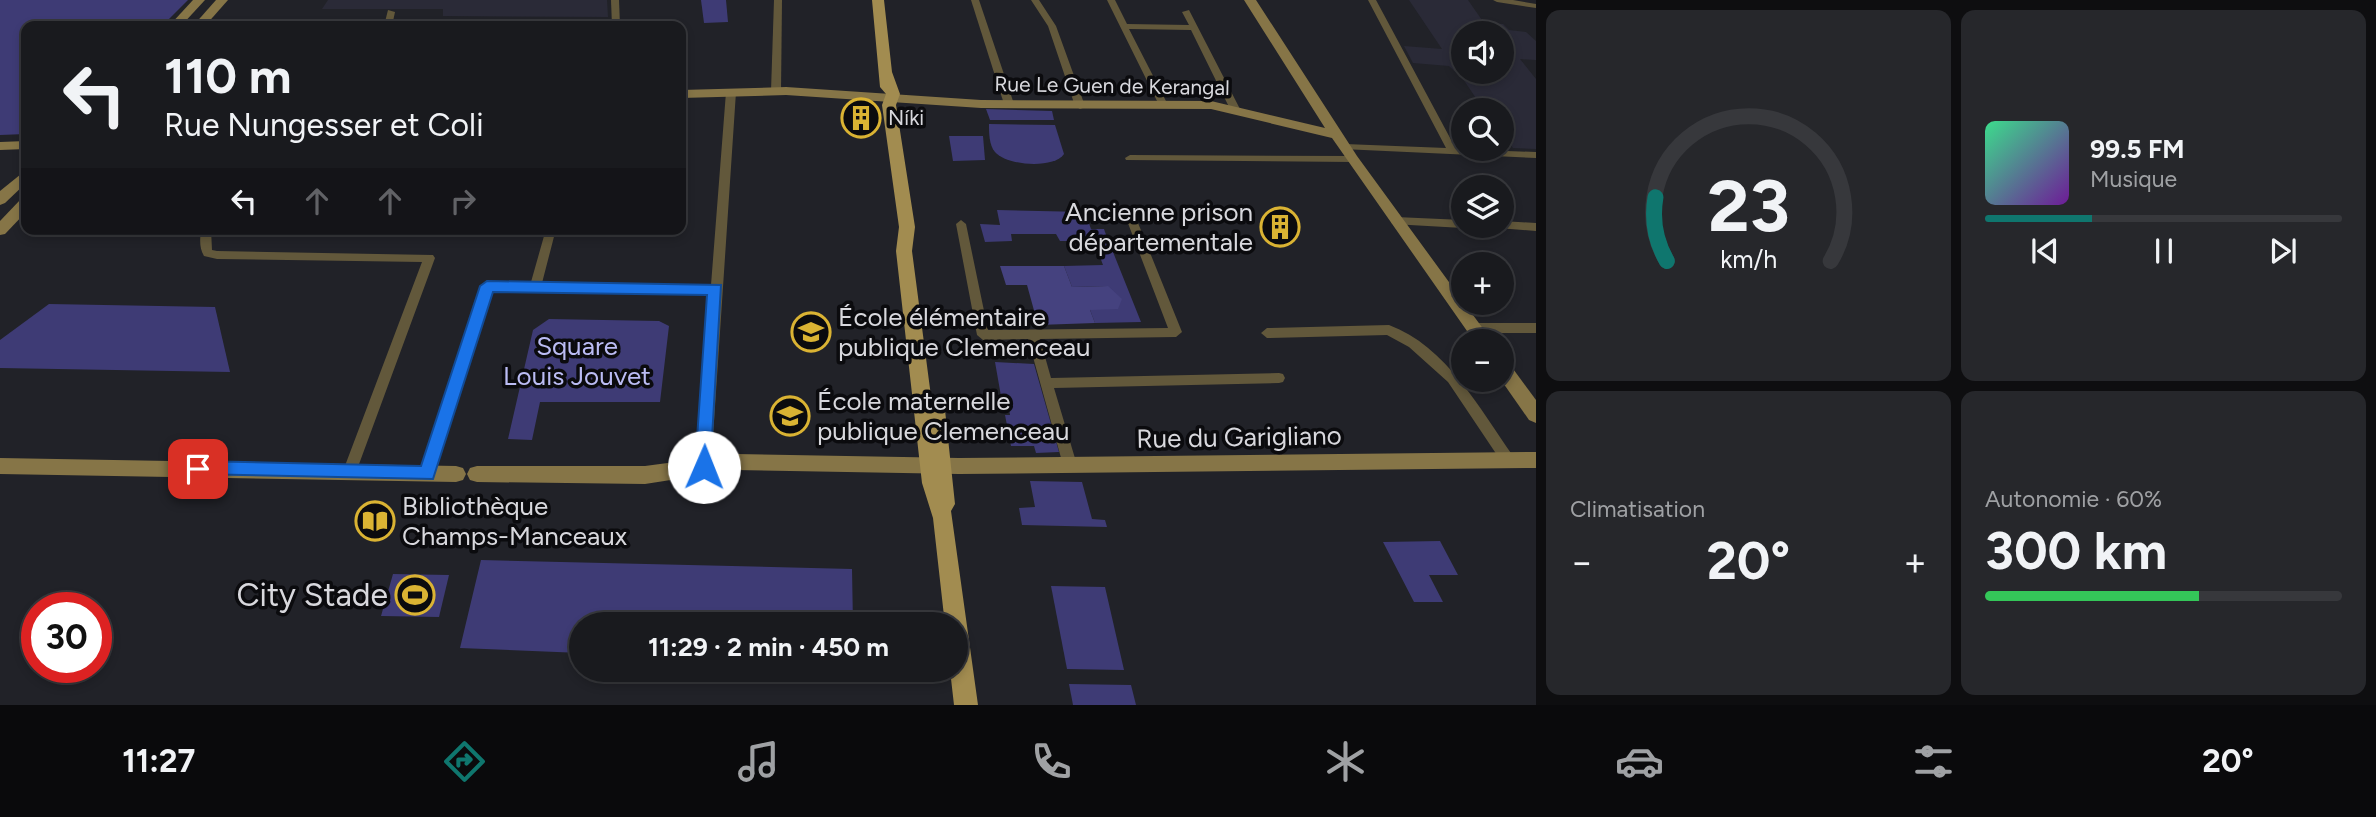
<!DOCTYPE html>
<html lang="fr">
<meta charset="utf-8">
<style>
body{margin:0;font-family:Figtree,sans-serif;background:#26272b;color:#f1f3f6;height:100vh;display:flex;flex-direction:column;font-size:26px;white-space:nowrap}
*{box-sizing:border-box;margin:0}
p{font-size:23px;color:#9fa1a4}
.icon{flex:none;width:38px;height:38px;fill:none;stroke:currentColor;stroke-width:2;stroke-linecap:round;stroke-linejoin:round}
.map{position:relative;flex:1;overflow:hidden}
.panel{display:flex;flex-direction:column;gap:10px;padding:10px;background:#0e0e10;width:840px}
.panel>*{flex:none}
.guide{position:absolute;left:21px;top:21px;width:665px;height:214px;border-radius:14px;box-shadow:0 4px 10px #0003,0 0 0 2px #37383c;background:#191a1e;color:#f1f3f6;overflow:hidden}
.tools{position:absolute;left:1451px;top:21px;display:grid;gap:14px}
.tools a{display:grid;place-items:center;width:63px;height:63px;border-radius:50%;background:#191a1e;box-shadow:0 4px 10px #0003,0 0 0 2px #37383c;font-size:35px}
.speed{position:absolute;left:21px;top:592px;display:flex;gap:14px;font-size:35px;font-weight:700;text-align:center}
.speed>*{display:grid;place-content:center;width:91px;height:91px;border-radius:50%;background:#191a1e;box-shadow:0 4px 10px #0003,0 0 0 2px #37383c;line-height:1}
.speed .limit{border:10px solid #d22;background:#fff;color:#111}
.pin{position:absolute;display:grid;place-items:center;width:60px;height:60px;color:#fff;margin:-30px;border-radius:14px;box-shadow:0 4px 10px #0006}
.me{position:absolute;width:77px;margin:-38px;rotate:1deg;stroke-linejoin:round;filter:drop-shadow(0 0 5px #0008)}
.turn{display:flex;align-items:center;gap:24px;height:147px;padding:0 28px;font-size:32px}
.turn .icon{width:91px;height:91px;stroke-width:2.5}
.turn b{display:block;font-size:49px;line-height:60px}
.lanes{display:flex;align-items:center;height:66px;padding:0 28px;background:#0003;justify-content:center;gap:35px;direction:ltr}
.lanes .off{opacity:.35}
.big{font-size:52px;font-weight:700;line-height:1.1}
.panel .tile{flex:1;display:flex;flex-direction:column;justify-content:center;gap:10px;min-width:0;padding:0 24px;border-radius:14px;background:#26272b}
.panel .dial{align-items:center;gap:0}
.dial svg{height:182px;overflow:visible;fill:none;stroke:#37383c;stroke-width:7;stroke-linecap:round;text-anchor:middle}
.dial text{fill:#f1f3f6;stroke:none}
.song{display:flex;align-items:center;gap:21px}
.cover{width:84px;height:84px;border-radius:10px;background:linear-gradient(135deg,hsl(150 70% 55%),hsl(280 70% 35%))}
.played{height:7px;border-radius:4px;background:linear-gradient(90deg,#0f766e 30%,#37383c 30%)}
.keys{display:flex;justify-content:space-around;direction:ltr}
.heat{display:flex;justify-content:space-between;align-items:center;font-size:38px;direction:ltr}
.charge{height:10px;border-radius:5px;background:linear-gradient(90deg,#34c759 60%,#37383c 0)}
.panel .tiles{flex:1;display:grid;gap:10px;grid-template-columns:repeat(2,1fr)}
.trip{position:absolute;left:569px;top:612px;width:399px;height:70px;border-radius:35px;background:#191a1e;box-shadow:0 4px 10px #0003,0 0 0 2px #37383c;font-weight:700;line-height:70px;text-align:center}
.tabs{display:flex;height:112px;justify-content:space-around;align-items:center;background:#0a0a0c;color:#9fa1a4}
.tabs .icon{width:49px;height:49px}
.tabs .on{color:#0f766e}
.tabs b{font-size:32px;color:#f1f3f6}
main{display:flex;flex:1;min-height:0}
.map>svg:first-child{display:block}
.built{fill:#2a2a37;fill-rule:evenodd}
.green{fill:#3e3b75}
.forest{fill:#45427f}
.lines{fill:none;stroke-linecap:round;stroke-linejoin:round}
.street{fill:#62583b;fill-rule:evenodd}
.secondary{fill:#867547;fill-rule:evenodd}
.primary{fill:#a28c50;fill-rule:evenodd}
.route{fill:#1a73e8;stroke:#114b97;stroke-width:2}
.labels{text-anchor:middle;stroke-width:7;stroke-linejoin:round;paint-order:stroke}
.far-street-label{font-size:21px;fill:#d8d8dd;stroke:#0b0b0e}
.far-poi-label{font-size:21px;fill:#d8d8dd;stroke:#0b0b0e;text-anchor:start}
.poi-label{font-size:26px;fill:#d8d8dd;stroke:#0b0b0e;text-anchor:start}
.park-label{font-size:26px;fill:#bbbcf4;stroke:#0b0b0e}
.street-label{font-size:26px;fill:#d8d8dd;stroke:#0b0b0e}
.near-poi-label{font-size:32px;fill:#d8d8dd;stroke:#0b0b0e;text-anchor:end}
</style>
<main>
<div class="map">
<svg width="1536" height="705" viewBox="0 0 1536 705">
<rect width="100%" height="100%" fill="#212228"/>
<g class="built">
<path d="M328 0H607L608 17 443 16V9H322Z"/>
<path d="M1409 0H1468L1484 23 1503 24 1509 30 1526 32 1536 41V60L1520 59 1536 79V149L1513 148 1502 133V110H1484L1463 79 1449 66 1413 63 1404 46 1442 49ZM1463 33H1502V72H1463Z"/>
</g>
<g class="green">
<path d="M0 0H188L162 26H26V134L0 135Z"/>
<path d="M701 0H726L728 22 704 23Z"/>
<path d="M986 109 1052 111 1054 120H990Z"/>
<path d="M989 124 1055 125 1064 154C1054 169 1007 166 995 152 989 145 989 133 989 124Z"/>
<path d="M949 136H983L985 160 953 161Z"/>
<path d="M997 210 1085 212 1091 229H1104L1105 232 1141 322 1095 323 1090 310 1108 286 1072 287 1064 266 1103 265 1094 241H1060L1056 234H1011L1012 241 985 242 980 224 1000 225Z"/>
<path d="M49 304 215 307 230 372 0 368V340Z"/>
<path d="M549 319 659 321 669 326 660 402H540L532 440 508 439 533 330Z"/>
<path d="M995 362 1034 364 1059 452 1036 453 1034 446H1011L1005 415H1010L1008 402H1002Z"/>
<path d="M1030 481 1082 482 1092 519 1105 520 1107 527 1022 525 1019 508 1035 507Z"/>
<path d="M1440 541 1458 575H1429L1443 602H1414L1383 542Z"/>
<path d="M481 560 852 569 853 625H581V653L460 648Z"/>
<path d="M393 574 449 575 439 617 381 616Z"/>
<path d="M1051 586 1105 587 1124 670 1067 669Z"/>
<path d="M1069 684 1131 685 1136 705H1073Z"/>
</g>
<path class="forest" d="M1000 266H1064L1072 287 1108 286 1122 299 1118 309 1090 310 1095 323 1038 325 1027 285H1006Z"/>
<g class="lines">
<g class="street">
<path d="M611 0H619L620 26H612Z"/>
<path d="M774 0H782L781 91 776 94 771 91Z"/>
<path d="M971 0H979L1014 104 1012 106 1009 107 1004 104Z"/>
<path d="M1031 0H1039L1056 26 1085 106 1083 108 1080 109 1075 106 1048 26Z"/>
<path d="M1107 0H1115L1127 24 1189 25 1182 12 1189 10 1240 109 1238 111 1235 112 1230 109 1191 30 1129 29 1168 105 1166 107H1160Z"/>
<path d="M1368 0H1376L1456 149 1536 152V158L1342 149V145L1345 144 1446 148Z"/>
<path d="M1493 0H1513L1536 4V8L1497 2Z"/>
<path d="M388 10 395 12 392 26H384Z"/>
<path d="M731 89 736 92 711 467 709 471 704 473 699 471 697 467 711 293 491 290 434 474 432 478 427 480 422 478 420 474 481 286 487 282H531L546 229H556L542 283 711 285 726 92Z"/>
<path d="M1130 155 1352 156 1357 159 1352 162 1126 160 1125 158Z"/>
<path d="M1131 214 1136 218 1182 332 1176 337 1040 339 1051 378 1279 373 1283 374 1285 378 1283 382 1279 383 1054 388 1077 465 1075 469 1070 471 1065 469 1063 465 1028 339 983 340 977 335 956 224 961 220 966 224 988 330 1168 328 1126 218Z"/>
<path d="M1396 217 1463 220V226H1467L1463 228 1392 224 1391 221 1392 218Z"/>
<path d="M1502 221 1536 223V231L1498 228 1497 226H1502Z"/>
<path d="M201 229H211L212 250 217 251 433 255 435 258 355 475 350 477 345 475 343 471 422 262 217 259 204 256C199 247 200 240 201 229Z"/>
<path d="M1473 323H1536V333H1473L1467 328Z"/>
<path d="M1389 325C1446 346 1480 409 1513 456L1515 460 1513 464 1508 466 1503 464 1448 382 1409 347 1387 335 1267 338 1261 333 1267 328Z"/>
</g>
<g class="secondary">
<path d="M193 0H205L181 26H169Z"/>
<path d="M216 0H228L205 26H193Z"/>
<path d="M1244 0H1256L1357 156 1492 341H1474L1332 138 1211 109 981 108 786 95 681 98V90L786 87 981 100 1211 101 1325 128Z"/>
<path d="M26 141V149L0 150V142Z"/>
<path d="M26 170V183L5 203 0 205V191Z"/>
<path d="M26 198V212L5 234 0 235V221L21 199Z"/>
<path d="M1502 360 1508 362 1536 400V423L1529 420 1501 380Z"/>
<path d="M1536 452V468L959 474 735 470 645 484 477 482 470 480 467 474 470 468 477 466H645L735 454 959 458Z"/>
<path d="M0 458 456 466 463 468 466 474 463 480 456 482 0 474Z"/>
</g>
<path class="primary" d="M872 0H884L892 72 900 94 896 105 915 227 912 251 932 404 943 405 945 410 955 504 951 511 978 705H954L950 670H956V625H945L933 518 922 483 896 251 899 227 882 105 886 94 880 87Z"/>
</g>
<path class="route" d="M487 281 721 285 710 472H697L695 467 707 295 493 292 433 479 192 474 189 469 198 461 421 466 480 286Z"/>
<defs>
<g id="building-ring" transform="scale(2.0125)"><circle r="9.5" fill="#0b0b0e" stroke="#dab333" stroke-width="1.5"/><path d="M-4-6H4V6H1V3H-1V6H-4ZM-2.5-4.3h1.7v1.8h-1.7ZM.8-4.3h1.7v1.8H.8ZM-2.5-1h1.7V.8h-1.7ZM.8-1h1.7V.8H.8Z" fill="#dab333"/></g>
<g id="school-ring" transform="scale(2.0125)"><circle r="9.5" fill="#0b0b0e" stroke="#dab333" stroke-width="1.5"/><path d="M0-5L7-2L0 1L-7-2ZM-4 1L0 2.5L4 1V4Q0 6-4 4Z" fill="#dab333"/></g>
<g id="library-ring" transform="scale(2.0125)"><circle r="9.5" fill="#0b0b0e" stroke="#dab333" stroke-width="1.5"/><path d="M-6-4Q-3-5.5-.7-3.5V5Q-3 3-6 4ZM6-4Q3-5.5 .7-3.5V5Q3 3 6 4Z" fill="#dab333"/></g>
<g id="stadium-ring" transform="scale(2.0125)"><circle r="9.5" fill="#0b0b0e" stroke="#dab333" stroke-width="1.5"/><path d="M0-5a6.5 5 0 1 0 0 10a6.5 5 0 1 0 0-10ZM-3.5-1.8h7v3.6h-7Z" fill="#dab333"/></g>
</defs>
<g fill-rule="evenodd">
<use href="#building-ring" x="861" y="118"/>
<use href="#building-ring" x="1280" y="227"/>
<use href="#school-ring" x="811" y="332"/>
<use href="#school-ring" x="790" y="416"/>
<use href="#library-ring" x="375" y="521"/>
<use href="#stadium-ring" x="415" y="595"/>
</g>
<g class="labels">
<g class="far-street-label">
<text transform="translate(1112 86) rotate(1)" y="7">Rue Le Guen de Kerangal</text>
</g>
<g class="far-poi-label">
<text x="888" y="125">Níki</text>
</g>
<g class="poi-label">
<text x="1253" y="221" text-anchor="end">Ancienne prison<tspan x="1253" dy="30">départementale</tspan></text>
<text x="838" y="326">École élémentaire<tspan x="838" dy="30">publique Clemenceau</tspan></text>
<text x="817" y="410">École maternelle<tspan x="817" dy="30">publique Clemenceau</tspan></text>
<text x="402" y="515">Bibliothèque<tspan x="402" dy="30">Champs-Manceaux</tspan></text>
</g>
<g class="park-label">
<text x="577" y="355">Square<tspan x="577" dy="30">Louis Jouvet</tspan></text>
</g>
<g class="street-label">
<text transform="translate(1239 437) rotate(-1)" y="9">Rue du Garigliano</text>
</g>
<g class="near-poi-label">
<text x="388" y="606">City Stade</text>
</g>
</g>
</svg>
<div class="tools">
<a><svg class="icon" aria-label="sound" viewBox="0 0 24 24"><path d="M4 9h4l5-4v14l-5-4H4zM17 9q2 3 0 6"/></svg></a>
<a><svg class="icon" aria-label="search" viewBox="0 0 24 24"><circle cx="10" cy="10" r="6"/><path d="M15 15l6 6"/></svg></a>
<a><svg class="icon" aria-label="layers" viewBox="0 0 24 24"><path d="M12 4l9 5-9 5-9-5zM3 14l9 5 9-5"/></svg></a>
<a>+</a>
<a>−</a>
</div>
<div class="speed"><div class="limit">30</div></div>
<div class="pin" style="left:198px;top:469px;background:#d93025"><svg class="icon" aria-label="arrive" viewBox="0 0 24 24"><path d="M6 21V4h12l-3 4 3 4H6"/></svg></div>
<svg class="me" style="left:704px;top:467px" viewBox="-20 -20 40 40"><circle r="19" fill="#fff"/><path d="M0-13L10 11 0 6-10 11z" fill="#1a73e8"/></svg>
<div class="trip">11:29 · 2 min · 450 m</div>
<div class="guide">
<div class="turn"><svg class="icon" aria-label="left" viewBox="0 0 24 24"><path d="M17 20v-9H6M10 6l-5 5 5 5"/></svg><div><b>110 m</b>Rue Nungesser et Coli</div></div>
<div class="lanes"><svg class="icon" aria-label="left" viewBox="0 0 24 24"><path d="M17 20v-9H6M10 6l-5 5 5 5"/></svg><svg class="icon off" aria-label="ahead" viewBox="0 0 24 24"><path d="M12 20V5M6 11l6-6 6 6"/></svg><svg class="icon off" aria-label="ahead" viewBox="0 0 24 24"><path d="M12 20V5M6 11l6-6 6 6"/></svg><svg class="icon off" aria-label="right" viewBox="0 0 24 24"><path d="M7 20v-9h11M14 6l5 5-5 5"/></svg></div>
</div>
</div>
<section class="panel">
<div class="tiles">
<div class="tile dial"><svg viewBox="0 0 100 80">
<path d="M14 69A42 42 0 1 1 86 69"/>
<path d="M14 69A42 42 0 0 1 9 41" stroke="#0f766e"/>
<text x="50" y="56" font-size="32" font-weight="700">23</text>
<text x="50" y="72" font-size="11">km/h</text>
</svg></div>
<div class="tile">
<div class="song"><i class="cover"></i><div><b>99.5 FM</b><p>Musique</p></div></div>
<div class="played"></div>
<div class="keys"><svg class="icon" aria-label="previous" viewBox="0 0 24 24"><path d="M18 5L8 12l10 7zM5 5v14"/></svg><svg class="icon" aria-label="pause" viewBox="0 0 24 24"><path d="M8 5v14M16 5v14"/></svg><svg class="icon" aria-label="next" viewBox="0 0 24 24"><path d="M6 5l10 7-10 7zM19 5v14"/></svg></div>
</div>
<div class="tile"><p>Climatisation</p>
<div class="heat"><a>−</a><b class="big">20°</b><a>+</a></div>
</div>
<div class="tile"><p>Autonomie · 60%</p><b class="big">300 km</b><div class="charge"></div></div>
</div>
</section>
</main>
<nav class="tabs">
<b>11:27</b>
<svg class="icon on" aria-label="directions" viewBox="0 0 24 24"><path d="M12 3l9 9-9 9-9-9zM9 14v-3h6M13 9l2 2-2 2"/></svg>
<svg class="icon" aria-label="music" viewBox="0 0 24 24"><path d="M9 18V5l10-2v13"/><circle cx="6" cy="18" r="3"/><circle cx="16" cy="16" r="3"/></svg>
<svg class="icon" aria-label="phone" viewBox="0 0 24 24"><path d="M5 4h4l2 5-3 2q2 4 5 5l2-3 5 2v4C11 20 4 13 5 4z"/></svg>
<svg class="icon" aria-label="climate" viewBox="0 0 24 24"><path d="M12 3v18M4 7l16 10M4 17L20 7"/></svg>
<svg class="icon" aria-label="car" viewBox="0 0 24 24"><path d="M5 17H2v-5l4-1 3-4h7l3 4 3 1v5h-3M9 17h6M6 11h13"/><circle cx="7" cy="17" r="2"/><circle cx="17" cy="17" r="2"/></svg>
<svg class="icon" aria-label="filters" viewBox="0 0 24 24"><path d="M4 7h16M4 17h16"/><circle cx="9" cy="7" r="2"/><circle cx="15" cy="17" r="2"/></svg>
<b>20°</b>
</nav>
